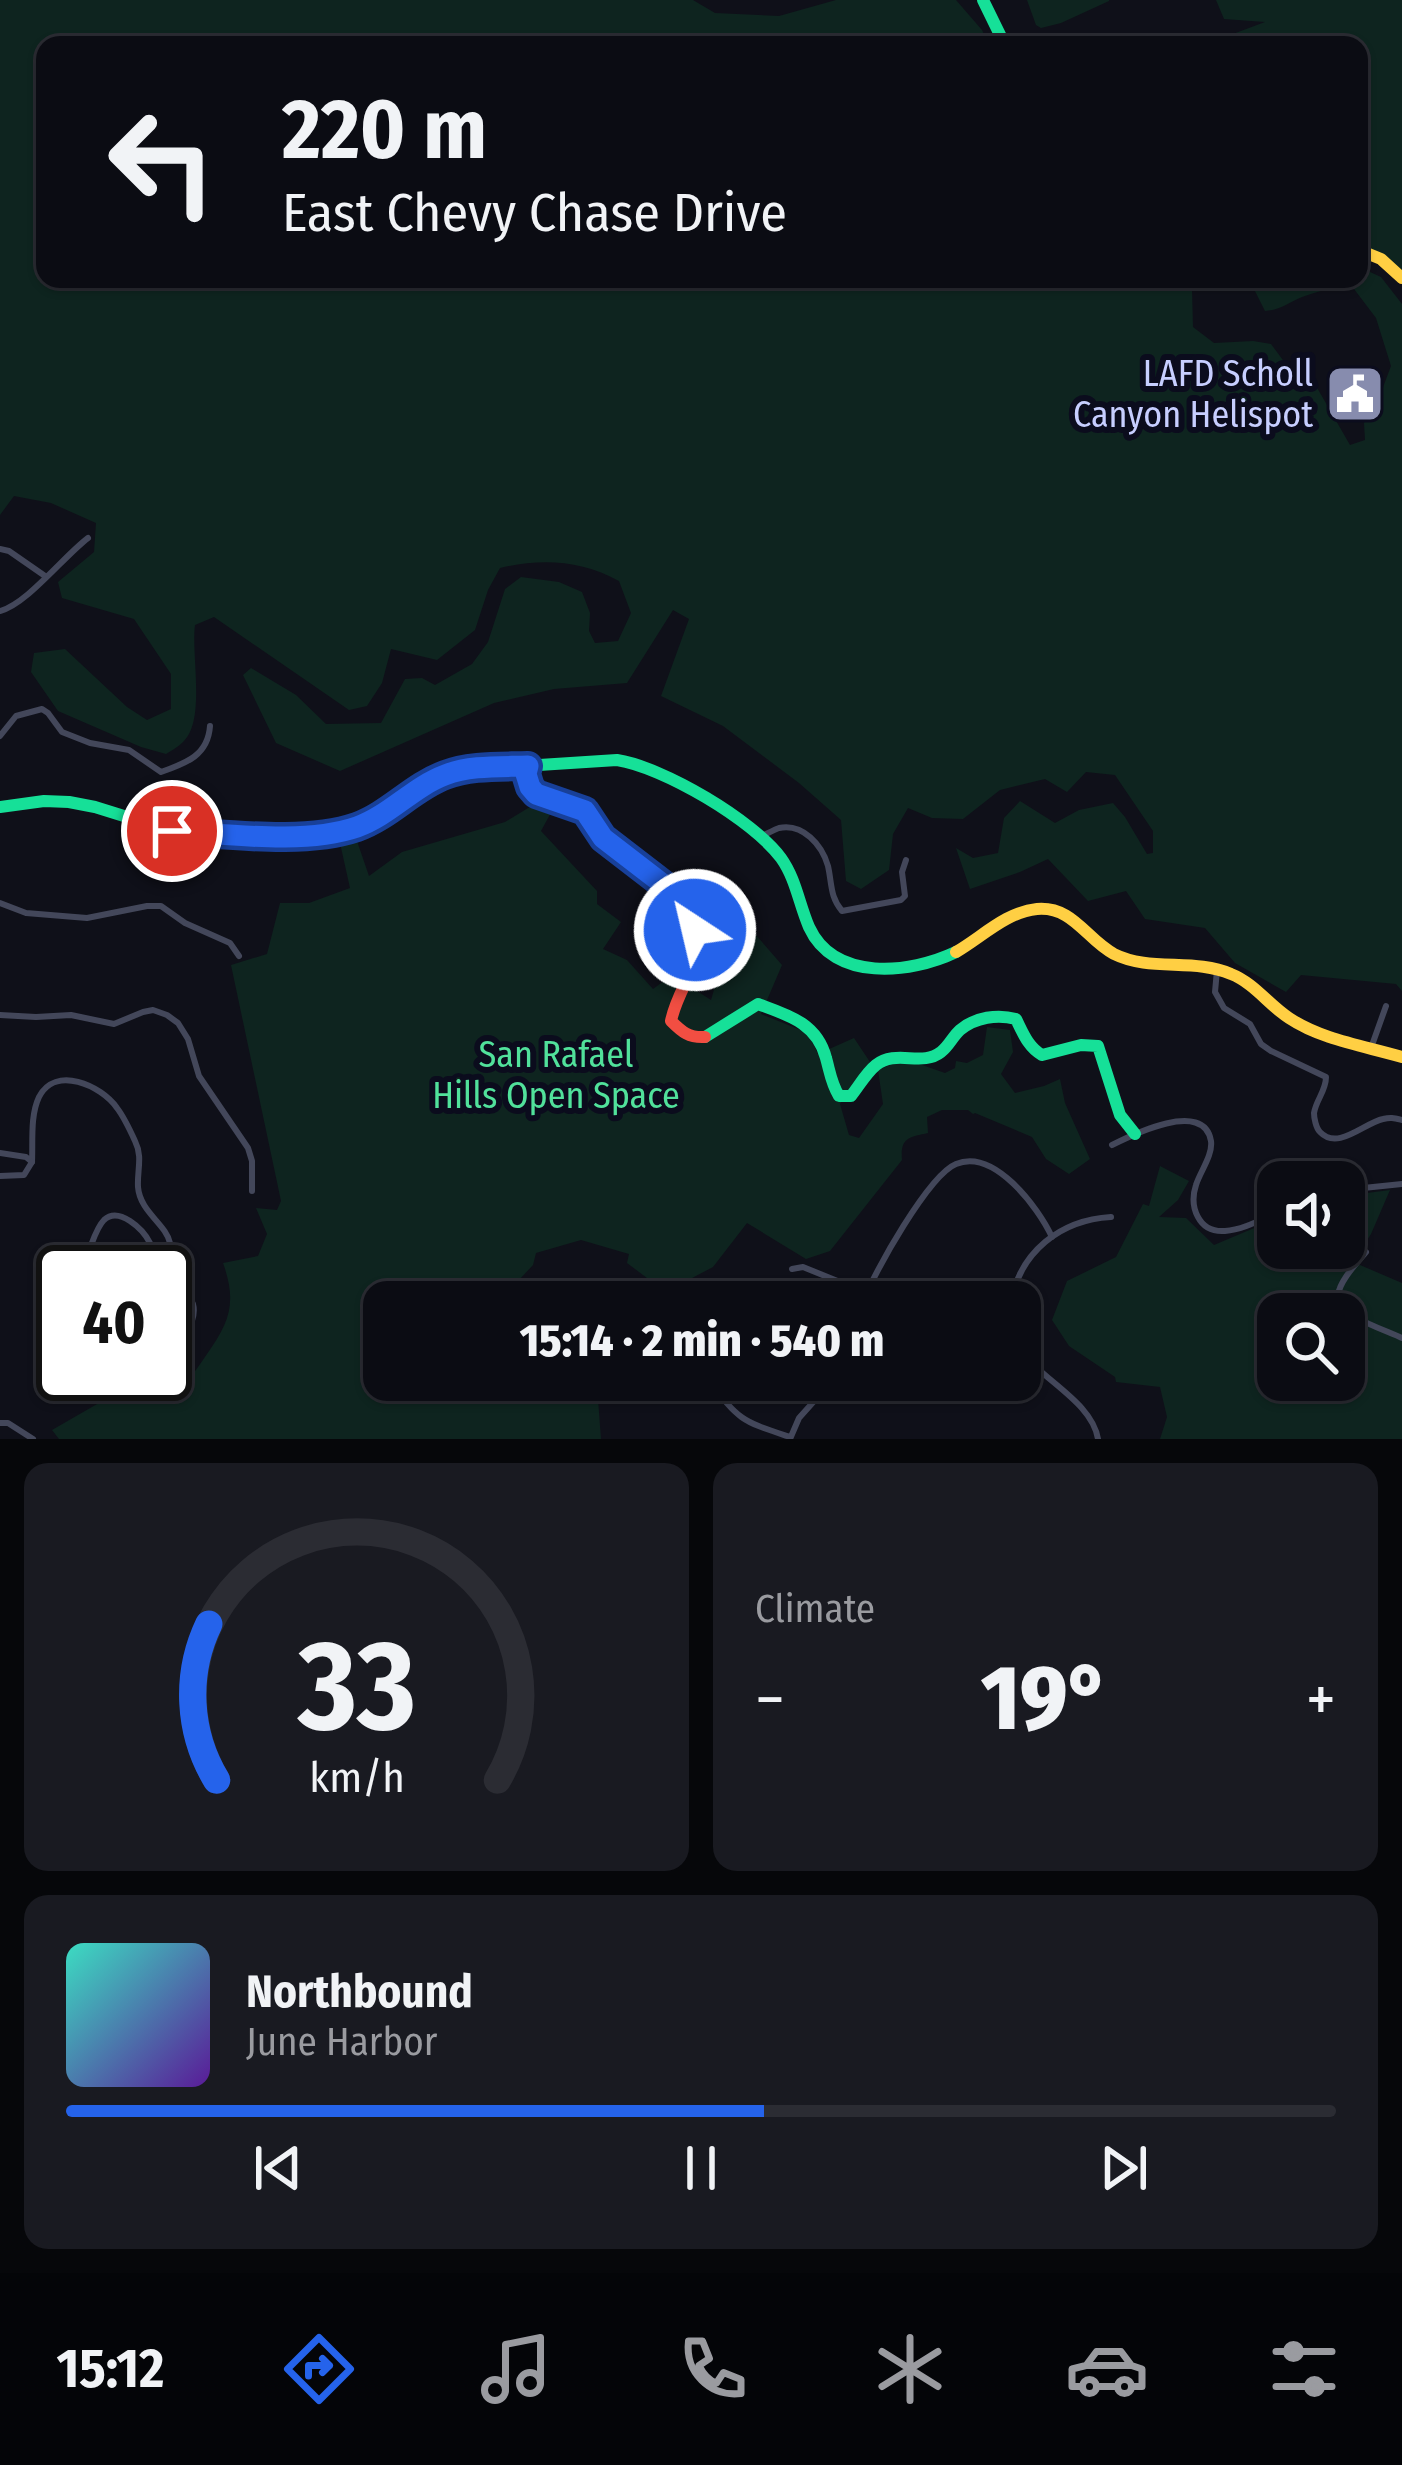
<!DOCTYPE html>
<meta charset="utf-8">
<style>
body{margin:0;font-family:"Fira Sans Condensed",sans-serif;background:#191a21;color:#f1f3f6;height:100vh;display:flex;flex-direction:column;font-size:45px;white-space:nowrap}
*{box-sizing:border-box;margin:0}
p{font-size:39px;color:#9a9ba0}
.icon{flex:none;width:66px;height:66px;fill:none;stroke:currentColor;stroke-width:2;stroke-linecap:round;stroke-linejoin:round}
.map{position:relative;height:1439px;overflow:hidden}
.sheet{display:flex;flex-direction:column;gap:24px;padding:24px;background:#06070a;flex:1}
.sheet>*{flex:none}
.guide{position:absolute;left:36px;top:36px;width:1332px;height:252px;border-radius:24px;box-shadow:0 3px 9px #0004,0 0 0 3px #2b2c33;background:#0b0c13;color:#f1f3f6;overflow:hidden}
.buttons{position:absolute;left:1257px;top:1161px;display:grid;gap:24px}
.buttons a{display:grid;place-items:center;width:108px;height:108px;border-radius:24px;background:#0b0c13;box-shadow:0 3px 9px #0004,0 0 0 3px #2b2c33;font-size:60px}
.speed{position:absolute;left:36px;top:1245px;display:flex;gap:24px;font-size:60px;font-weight:700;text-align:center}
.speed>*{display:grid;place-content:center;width:156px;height:156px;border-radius:50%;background:#0b0c13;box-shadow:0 3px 9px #0004,0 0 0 3px #2b2c33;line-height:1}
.speed .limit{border:6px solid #111;border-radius:18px;background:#fff;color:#111}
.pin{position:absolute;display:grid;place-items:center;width:102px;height:102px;color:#fff;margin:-51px;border:6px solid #fff;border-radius:50%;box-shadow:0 3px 12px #0007}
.me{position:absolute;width:132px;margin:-66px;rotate:325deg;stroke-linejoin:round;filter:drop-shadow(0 0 9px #0008)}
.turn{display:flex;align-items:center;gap:42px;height:252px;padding:0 48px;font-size:54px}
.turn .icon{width:156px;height:156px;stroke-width:2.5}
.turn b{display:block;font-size:84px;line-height:102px}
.big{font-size:90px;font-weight:800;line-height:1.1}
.sheet .card{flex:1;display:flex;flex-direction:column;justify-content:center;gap:18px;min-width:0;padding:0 42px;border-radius:24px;background:#191a21}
.sheet .dial{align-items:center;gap:0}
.dial svg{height:312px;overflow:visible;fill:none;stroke:#2b2c33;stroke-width:7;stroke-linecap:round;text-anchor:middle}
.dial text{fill:#f1f3f6;stroke:none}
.song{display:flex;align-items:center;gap:36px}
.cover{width:144px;height:144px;border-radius:18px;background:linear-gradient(135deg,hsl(170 70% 55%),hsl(270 70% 35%))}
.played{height:12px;border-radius:6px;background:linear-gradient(90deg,#2563eb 55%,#2b2c33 55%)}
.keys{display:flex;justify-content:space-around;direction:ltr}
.heat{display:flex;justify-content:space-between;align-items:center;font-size:66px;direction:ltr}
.sheet .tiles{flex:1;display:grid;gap:24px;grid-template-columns:1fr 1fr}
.card:last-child{grid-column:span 2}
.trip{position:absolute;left:363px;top:1281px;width:678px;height:120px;border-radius:24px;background:#0b0c13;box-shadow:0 3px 9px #0004,0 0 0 3px #2b2c33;font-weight:800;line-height:120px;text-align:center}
.tab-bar{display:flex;height:192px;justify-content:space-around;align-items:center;background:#040508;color:#9a9ba0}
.tab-bar .icon{width:84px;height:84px}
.tab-bar .on{color:#2563eb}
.tab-bar b{font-size:54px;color:#f1f3f6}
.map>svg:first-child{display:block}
.green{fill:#0e241f;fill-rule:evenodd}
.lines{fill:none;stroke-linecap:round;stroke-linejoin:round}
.street{stroke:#43475a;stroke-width:6}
.fast{stroke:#16e098;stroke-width:12}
.slow{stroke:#ffcf43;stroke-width:12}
.jam{stroke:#f24e42;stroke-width:12}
.route-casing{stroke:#184099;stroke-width:30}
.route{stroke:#2563eb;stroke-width:21}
.labels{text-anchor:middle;stroke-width:12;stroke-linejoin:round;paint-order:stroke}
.poi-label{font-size:36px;fill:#c7ceff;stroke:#0b0c1d;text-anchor:end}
.park-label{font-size:36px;fill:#51e19b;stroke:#0b0c1d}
</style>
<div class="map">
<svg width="1402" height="1439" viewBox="0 0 1402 1439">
<rect width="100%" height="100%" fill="#0f1019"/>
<g class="green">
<path d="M0 0H693L715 13 779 16 836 0H956L982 30 989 45H45V279H1180L1192 289 1193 327 1214 343 1253 341 1271 344 1291 371 1312 379 1350 445 1365 440 1364 423 1379 398 1391 366 1376 318 1351 285C1334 288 1318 291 1302 297 1288 303 1280 310 1265 311L1252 285C1267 278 1276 277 1290 286L1307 279H1359V267L1381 277 1402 304V991L1396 984 1301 975 1286 992 1235 963 1205 928 1145 919 1126 891 1088 901 1048 859 1020 872 970 889 956 848 973 858 998 853 1004 818 1020 801 1055 823 1079 810 1113 803 1125 817 1147 854 1153 853V831L1115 775 1086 772 1067 792 1045 779 1000 790 963 819 932 818 908 808 893 834 889 870 861 889 846 881 841 820 799 783 723 726 661 696 689 619 673 610 627 683 554 689 494 703 340 771 276 743 243 675 251 668 296 695 326 724 381 723 405 679 422 678 435 685 472 664 488 642 505 589 521 577 559 582 582 592 590 613 589 631 595 643 618 641 631 613 619 581C581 560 541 558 500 568L488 590 475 630 437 660 391 649 382 683 367 706 349 710 214 617 195 625C191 656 206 721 183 742 178 747 172 750 166 754L141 747 58 711 31 672 34 653 65 649 127 707 147 720 171 709V674L134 619 62 598 58 582 94 552 96 523 51 503 14 496 0 515Z"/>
<path d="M1027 0H1109V1L1061 23 1041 28 1036 25Z"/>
<path d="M1216 0H1402V270L1359 246V45H1212L1217 40 1265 22 1224 19Z"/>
<path d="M538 802 553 809 541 831 597 891V904L621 922 603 949 627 960 653 989 672 975 711 1000 725 952 749 927 782 965 761 1014 808 1033 818 1054 854 1038 870 1062 840 1104 849 1135 859 1138 883 1104 878 1070 905 1059 945 1073 955 1068 956 1061 967 1063 983 1055 987 1027 1010 1030 1013 1052 1001 1074 1015 1093 1044 1086 1060 1079 1065 1103 1090 1159 1069 1174 1046 1159 1032 1137 975 1113 973 1114 968 1110H942L927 1117 928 1133C909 1137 900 1138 902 1160L830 1251 806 1259 747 1223 713 1267 675 1287 672 1285 663 1290 627 1263 629 1254 581 1240 536 1253 533 1265 519 1280C521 1288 528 1293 529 1302H384V1380H586L598 1399 601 1439H59L52 1430 118 1392 130 1381 133 1383 149 1374H165L173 1388C190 1381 196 1370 207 1354 230 1322 237 1302 223 1263L258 1256 267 1234 256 1208 277 1210 281 1201 231 965 267 954 280 903H309L350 888 340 843 357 841 369 876 402 852 505 822Z"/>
<path d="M1160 1166 1189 1181 1178 1200 1159 1217 1186 1218 1214 1245 1278 1218V1248H1344V1196L1390 1190 1371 1234 1353 1262 1402 1283V1439H1160L1167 1417 1160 1387 1116 1382 1115 1377 1069 1346 1052 1320 1067 1281 1116 1257 1143 1204 1149 1206ZM1278 1314H1344V1380H1278Z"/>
</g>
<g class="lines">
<g class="street">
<path d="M0 549 9 551 45 576"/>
<path d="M0 611C27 604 63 557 88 538"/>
<path d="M0 736 16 716 42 709 48 713 62 732 90 743 129 750 161 772C187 763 208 755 210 726"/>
<path d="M762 836C767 834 773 830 779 828 803 823 822 845 828 866 832 884 830 897 842 911L901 900 905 896 902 872 906 860"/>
<path d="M0 903 26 913 87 918 147 906H161L185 923 230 943 239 956"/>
<path d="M1217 970 1215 992 1224 1008 1250 1024 1261 1044 1271 1051 1326 1077C1326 1091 1316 1100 1314 1113 1314 1118 1316 1128 1320 1132 1338 1151 1364 1123 1383 1119 1391 1117 1394 1118 1402 1120"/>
<path d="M0 1015 36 1017 71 1015 114 1024 143 1012 153 1010 167 1015 178 1023 188 1039 199 1076 248 1148 252 1161V1191"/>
<path d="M1371 1048 1386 1006"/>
<path d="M1112 1145C1132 1135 1204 1099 1211 1141 1213 1155 1200 1172 1196 1185 1189 1206 1198 1233 1225 1231 1243 1230 1262 1219 1278 1212"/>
<path d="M0 1153 26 1157 32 1162C33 1141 30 1116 39 1097 55 1065 101 1085 117 1108 124 1117 130 1130 135 1141 143 1157 137 1170 138 1187 140 1212 166 1224 170 1243 173 1255 171 1269 172 1281 179 1287 190 1295 193 1304 198 1322 178 1348 165 1358"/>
<path d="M0 1176 24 1175 32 1162"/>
<path d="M1344 1190 1402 1184"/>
<path d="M1366 1252C1357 1263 1340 1280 1338 1295 1335 1315 1386 1330 1402 1338"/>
<path d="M792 1269 803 1267 867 1293"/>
<path d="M77 1272C91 1257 92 1232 104 1220 119 1206 143 1229 150 1243 155 1251 154 1263 155 1272"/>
<path d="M40 1289 48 1280 63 1276"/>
<path d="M582 1302 591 1296 607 1302"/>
<path d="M863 1302C874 1272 929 1175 956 1164 994 1148 1038 1207 1052 1237"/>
<path d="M1011 1302C1020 1252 1060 1220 1111 1217"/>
<path d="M1020 1350C1042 1380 1092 1402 1098 1439"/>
<path d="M709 1380C739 1421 742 1421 790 1437"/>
<path d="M108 1393 129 1374"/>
<path d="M0 1423H8L33 1439"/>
<path d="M790 1439 799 1418 833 1380"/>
</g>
<g class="fast">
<path d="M983 0 1005 45"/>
<path d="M0 807 44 801 69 802 95 807 172 831 310 835 352 828 375 820 447 774 478 769 617 760C663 767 753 820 781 858 796 879 799 904 809 927 834 982 910 974 956 952"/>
<path d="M705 1037 758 1004C788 1015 817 1023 826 1058 830 1072 831 1083 839 1096H851C859 1086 866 1073 876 1065 896 1049 922 1067 941 1052 949 1046 953 1036 960 1030 975 1017 998 1014 1016 1019 1023 1033 1028 1047 1042 1055L1081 1045 1098 1046 1120 1115 1135 1134"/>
</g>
<g class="slow">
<path d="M1359 250 1381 259 1402 278"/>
<path d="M956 952C982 937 1006 912 1037 909 1073 906 1086 939 1114 954 1150 972 1194 958 1231 974 1254 983 1269 1005 1289 1018 1322 1040 1365 1046 1402 1057"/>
</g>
<path class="jam" d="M528 766 526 774 529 787 536 794 585 811 603 838 664 885 672 911 701 936C699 967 677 991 671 1021 682 1032 689 1038 705 1037"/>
</g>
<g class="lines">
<g class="route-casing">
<path id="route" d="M172 831C229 834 304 845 357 827 390 815 413 787 445 775 470 765 502 767 528 766L526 774 530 787 536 794 585 811 603 838 664 885C667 907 674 920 695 930"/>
</g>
<use href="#route" class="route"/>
</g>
<defs>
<g id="civic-square" transform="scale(3)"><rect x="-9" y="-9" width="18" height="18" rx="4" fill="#878cae" stroke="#0b0c1d"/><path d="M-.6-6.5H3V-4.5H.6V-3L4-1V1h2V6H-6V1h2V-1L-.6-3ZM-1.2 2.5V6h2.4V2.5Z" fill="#fff"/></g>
</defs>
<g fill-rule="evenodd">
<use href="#civic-square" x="1355" y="394"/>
</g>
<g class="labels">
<g class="poi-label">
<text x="1313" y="386">LAFD Scholl<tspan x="1313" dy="41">Canyon Helispot</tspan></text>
</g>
<g class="park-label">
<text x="556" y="1067">San Rafael<tspan x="556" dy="41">Hills Open Space</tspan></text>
</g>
</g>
</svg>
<div class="buttons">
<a><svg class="icon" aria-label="sound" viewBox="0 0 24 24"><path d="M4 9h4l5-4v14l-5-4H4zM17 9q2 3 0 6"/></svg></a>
<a><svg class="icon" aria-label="search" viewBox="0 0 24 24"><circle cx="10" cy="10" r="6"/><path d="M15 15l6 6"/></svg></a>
</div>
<div class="speed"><div class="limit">40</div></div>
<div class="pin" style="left:172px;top:831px;background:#d93025"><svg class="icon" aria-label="arrive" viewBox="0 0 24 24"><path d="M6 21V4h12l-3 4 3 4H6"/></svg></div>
<svg class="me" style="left:695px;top:930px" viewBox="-20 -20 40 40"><circle r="17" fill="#2563eb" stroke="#fff" stroke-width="3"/><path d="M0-11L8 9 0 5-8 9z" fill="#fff"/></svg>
<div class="trip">15:14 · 2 min · 540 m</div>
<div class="guide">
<div class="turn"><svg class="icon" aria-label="left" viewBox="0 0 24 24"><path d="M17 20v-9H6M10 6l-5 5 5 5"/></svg><div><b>220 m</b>East Chevy Chase Drive</div></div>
</div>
</div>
<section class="sheet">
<div class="tiles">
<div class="card dial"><svg viewBox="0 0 100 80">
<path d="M14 69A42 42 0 1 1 86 69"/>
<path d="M14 69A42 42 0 0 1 12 29" stroke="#2563eb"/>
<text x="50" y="56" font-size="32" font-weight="700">33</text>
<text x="50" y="72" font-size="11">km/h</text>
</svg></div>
<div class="card"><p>Climate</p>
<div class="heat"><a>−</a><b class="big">19°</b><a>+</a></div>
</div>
<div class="card">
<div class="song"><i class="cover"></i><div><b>Northbound</b><p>June Harbor</p></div></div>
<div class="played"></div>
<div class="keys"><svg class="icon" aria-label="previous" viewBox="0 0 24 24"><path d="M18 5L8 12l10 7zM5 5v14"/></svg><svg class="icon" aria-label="pause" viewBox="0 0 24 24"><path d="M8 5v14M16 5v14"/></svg><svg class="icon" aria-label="next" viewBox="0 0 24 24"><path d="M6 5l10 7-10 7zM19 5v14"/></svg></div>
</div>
</div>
</section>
<nav class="tab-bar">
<b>15:12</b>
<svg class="icon on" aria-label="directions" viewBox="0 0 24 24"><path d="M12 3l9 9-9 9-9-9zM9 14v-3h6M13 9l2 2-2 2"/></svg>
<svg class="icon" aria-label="music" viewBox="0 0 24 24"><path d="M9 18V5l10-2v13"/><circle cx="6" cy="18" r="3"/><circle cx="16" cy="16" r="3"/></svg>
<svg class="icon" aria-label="phone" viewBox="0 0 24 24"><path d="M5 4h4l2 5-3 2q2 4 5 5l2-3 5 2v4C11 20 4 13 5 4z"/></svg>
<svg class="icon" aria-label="climate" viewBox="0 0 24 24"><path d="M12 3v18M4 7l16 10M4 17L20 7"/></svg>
<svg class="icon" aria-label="car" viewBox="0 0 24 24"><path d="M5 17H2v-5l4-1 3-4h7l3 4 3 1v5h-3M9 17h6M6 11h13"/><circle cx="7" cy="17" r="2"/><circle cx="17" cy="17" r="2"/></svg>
<svg class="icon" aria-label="filters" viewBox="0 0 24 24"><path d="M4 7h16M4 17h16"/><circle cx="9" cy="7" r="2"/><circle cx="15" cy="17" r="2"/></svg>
</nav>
